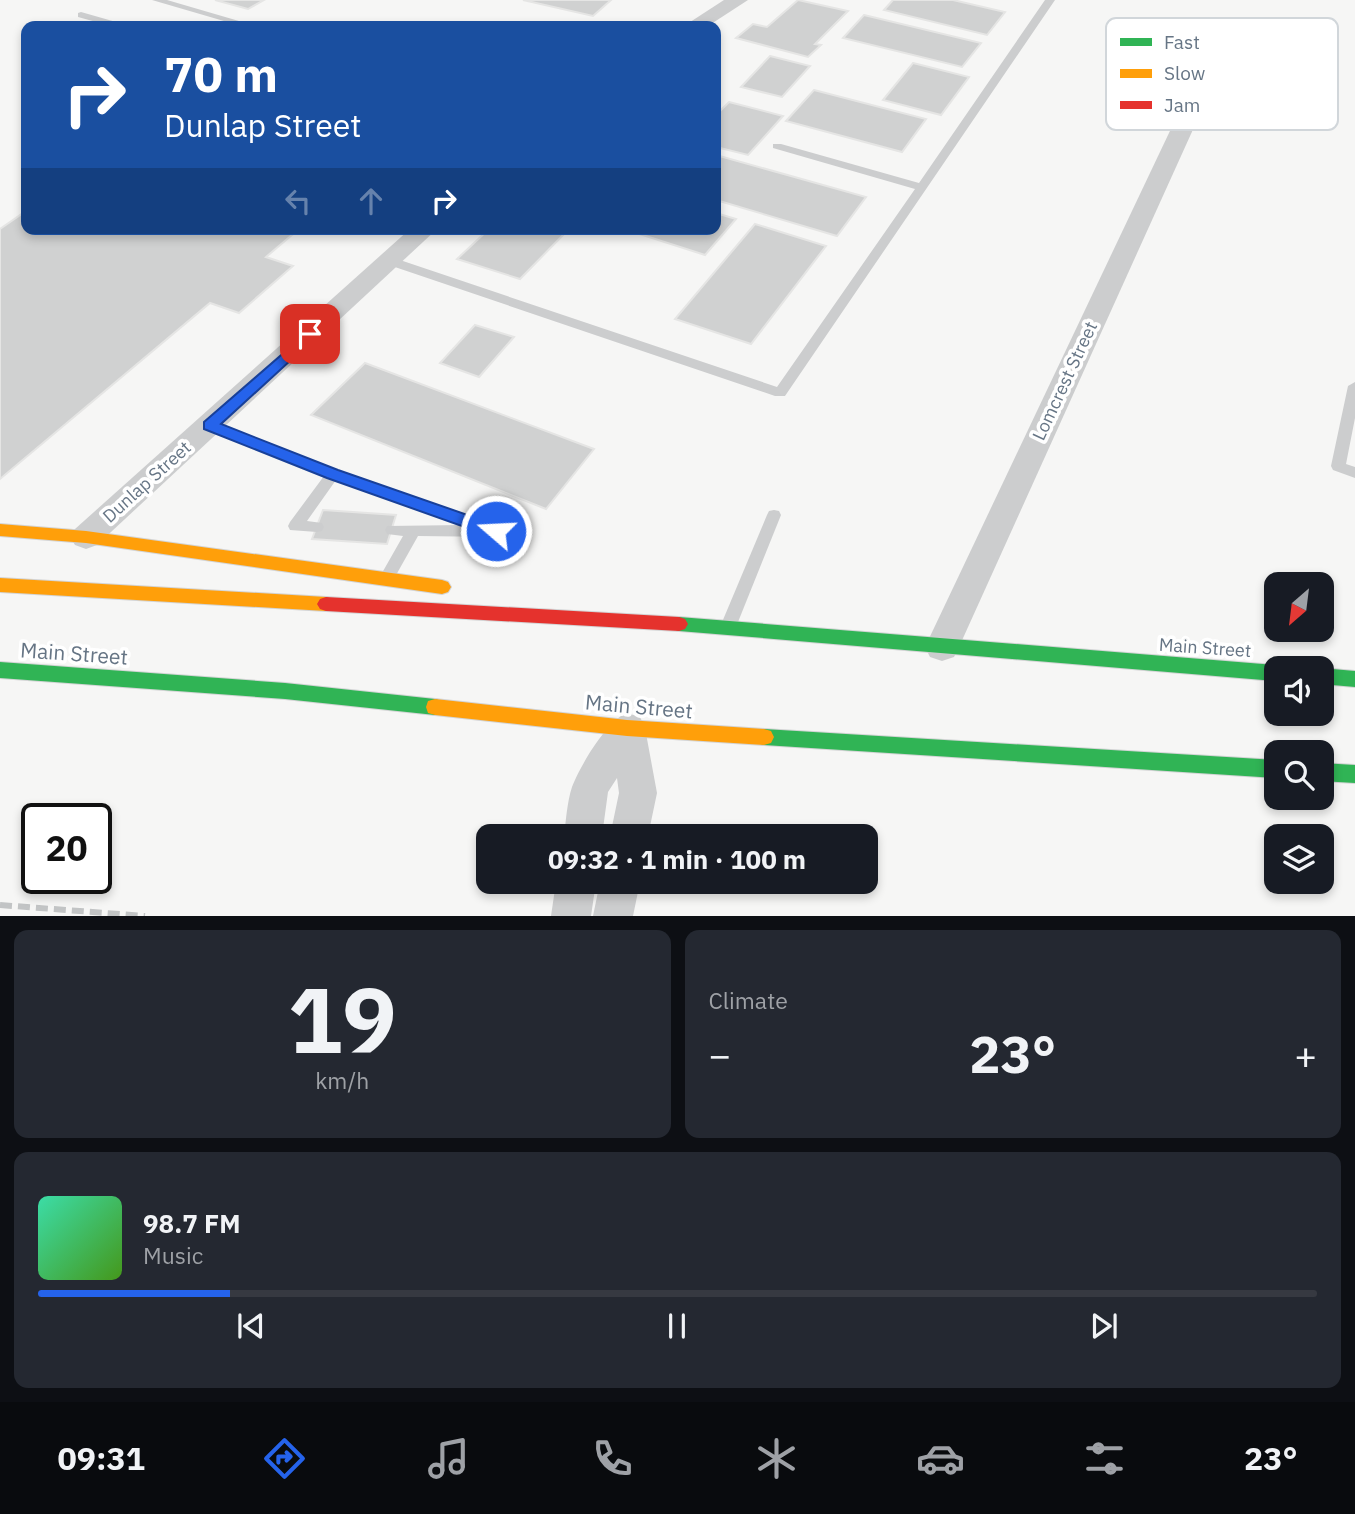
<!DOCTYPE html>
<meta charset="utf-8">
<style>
body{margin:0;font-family:"IBM Plex Sans",sans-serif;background:#242831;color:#f1f3f6;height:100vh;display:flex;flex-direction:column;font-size:26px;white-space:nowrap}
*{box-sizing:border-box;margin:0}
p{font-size:23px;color:#9ea1a6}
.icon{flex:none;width:38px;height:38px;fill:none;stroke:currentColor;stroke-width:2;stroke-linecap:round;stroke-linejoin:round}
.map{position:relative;height:916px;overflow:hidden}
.side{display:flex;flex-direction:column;gap:14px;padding:14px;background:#0d0f14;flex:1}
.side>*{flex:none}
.top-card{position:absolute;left:21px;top:21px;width:700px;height:214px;border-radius:14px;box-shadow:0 4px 10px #0003;background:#1a4fa0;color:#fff;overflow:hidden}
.needle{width:46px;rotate:208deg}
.tools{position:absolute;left:1264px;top:572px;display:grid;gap:14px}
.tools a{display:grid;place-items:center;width:70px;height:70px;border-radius:14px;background:#171b24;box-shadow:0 4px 10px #0003;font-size:35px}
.speed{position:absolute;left:21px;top:803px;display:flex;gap:14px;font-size:35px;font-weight:700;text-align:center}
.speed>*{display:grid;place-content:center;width:91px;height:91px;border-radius:50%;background:#171b24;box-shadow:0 4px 10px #0003;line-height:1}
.speed .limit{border:4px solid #111;border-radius:10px;background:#fff;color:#111}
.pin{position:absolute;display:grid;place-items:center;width:60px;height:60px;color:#fff;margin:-30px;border-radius:14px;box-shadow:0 4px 10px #0006}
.me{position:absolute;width:77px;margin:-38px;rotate:289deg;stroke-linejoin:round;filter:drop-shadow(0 0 5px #0008)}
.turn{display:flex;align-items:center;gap:24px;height:147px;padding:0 28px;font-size:32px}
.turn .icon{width:91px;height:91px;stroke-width:2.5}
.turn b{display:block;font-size:49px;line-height:60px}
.lanes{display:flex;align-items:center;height:66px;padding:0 28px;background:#0003;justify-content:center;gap:35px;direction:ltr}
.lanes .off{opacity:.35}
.big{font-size:52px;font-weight:700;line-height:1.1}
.side .card{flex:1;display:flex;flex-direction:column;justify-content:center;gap:10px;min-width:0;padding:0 24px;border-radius:14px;background:#242831}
.side .dial{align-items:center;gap:0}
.dial b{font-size:91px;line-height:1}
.song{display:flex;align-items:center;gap:21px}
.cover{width:84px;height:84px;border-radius:10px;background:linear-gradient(135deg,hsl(160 70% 55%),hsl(100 70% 35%))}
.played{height:7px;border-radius:4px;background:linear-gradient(90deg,#2563eb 15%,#363941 15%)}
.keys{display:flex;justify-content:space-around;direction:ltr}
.heat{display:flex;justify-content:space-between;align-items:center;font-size:38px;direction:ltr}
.side .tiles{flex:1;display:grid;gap:14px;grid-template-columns:1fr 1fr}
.card:last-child{grid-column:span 2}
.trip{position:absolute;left:476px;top:824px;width:402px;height:70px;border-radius:14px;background:#171b24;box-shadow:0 4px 10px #0003;font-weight:700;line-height:70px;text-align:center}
.tab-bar{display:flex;height:112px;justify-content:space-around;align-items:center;background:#090b0e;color:#9ea1a6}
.tab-bar .icon{width:49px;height:49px}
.tab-bar .active{color:#2563eb}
.tab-bar b{font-size:32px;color:#f1f3f6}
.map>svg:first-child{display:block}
.building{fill:#d0d1d1;stroke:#e5e5e4;stroke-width:2}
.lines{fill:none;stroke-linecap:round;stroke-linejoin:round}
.fast-casing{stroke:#d3d4d5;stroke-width:2}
.slow-casing{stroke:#d3d4d5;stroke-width:2}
.jam-casing{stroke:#d3d4d5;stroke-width:2}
.lane{fill:#cccdce;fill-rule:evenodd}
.street{fill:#cccdce;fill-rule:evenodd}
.fast{fill:#30b455;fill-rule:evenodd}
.slow{fill:#ff9f0a;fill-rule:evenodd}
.jam{fill:#e5322d;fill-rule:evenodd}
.rail{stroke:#c2c4c5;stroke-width:6;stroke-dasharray:12 6;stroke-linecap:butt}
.route{fill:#2563eb;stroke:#184099;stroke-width:2}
.labels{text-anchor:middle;stroke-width:7;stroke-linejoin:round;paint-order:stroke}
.street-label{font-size:18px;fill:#667585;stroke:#fff}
.near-street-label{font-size:21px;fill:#667585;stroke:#fff}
.key{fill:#fff;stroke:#d1d6da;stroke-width:2}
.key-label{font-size:19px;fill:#667585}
</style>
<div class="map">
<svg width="1355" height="916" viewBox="0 0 1355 916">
<rect width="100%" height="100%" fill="#f6f6f5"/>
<g class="building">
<path d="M215 0H264L248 9Z"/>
<path d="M523 0H611L593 16Z"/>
<path d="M798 0 848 11 815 44 821 45 808 57 736 38 753 24 767 27Z"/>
<path d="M893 0H953L1005 12 987 35 884 10Z"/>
<path d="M864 15 981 43 962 67 843 38Z"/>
<path d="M770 56 810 66 782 97 741 87Z"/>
<path d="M913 63 969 77 941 115 883 100Z"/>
<path d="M814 90 926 119 902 152 786 121Z"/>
<path d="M729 102 783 116 748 155 716 147V115Z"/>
<path d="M716 155 866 197 837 236 716 200Z"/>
<path d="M26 211V229H299L266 257 293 266 239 313 210 303 0 479V229Z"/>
<path d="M716 213 736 219 705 255 624 229H716Z"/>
<path d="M755 224 826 246 751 344 675 319Z"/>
<path d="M489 229H569L520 279 457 259Z"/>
<path d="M475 325 514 337 479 377 440 363Z"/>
<path d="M365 363 594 449 546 509 311 415Z"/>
<path d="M323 510 396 515 387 544 312 539Z"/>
</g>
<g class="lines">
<g class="fast-casing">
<g id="fast">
<path d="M679 617 1276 665 1283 668H1276V681L679 631 673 629 670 624 673 619Z"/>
<path d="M0 662 285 683 435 699 442 701 444 707 442 713 435 715 285 699 0 678Z"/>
<path d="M1321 668 1355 671V687L1321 684Z"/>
<path d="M764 729 1276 760V778L764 745 757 743 754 737 757 731Z"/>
<path d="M1321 763 1355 765V783L1321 781Z"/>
</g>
</g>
<g class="slow-casing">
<g id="slow">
<path d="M0 524 86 531 442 580 448 582 451 587 448 592 442 594 86 543 0 536Z"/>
<path d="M0 578 326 597 332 599 335 604 332 609 326 611 0 592Z"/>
<path d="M435 699 627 720 764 729 771 731 774 737 771 743 764 745 627 736 435 715 428 713 426 707 428 701Z"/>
</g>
</g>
<g class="jam-casing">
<path id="jam" d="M326 597 679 617 685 619 688 624 685 629 679 631 326 611 320 609 317 604 320 599Z"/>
</g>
<g class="lane">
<path d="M152 0H167L256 26H241Z"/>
<path d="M1045 0H1055L785 396H775L386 264 384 261 386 258H394L777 387 915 189 773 148V144H781L919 183Z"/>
<path d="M81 12 123 24 125 26H111L78 17V13Z"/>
<path d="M1355 382V418L1346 464 1355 467V478L1333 470 1331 466 1348 386Z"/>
<path d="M209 420 338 470 501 527 503 531 501 535 496 537 418 536 391 584H381L378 580 403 536 387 534 385 530 387 526 463 525 336 480 307 521 322 523 324 527 322 531 317 532 290 530 288 526 290 522 324 476 204 428 202 425Z"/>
<path d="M774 510 779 511 781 515 736 627 734 631 728 633 722 631 720 627 767 515 769 511Z"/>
</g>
<g class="street">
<path d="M724 0H748L708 26H684Z"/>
<path d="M1189 107 1200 114 959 647 954 657 942 661 930 657 925 647 1178 114Z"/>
<path d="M410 229H437L97 545 86 549 75 545 70 537 75 529Z"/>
<path d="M627 713 640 717 645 728 657 793 648 836H610L619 793 617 778 608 792 602 836H564C566 821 567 802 572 787 580 766 608 719 627 713Z"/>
<path d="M556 882H596L591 916H551Z"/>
<path d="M600 882H640L633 916H593Z"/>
</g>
<use href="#fast" class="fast"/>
<use href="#slow" class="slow"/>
<use href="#jam" class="jam"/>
<path class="rail" d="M0 905 145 916"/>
</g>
<path class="route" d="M310 330 317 334 315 338 221 424 338 470 502 527 505 531 502 536H490L327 478 204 429V422Z"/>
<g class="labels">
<g class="street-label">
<text transform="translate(1065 381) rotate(-65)" y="6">Lomcrest Street</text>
<text transform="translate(147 482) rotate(-42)" y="6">Dunlap Street</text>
<text transform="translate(1205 648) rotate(4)" y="6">Main Street</text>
</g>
<g class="near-street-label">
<text transform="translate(74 654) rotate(4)" y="7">Main Street</text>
<text transform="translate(639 707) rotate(5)" y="7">Main Street</text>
</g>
</g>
<rect x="1106" y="18" width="232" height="112" rx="10" class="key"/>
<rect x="1120" y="38" width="32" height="8" fill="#30b455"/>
<rect x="1120" y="69" width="32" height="9" fill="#ff9f0a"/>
<rect x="1120" y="101" width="32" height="8" fill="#e5322d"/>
<g class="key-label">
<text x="1164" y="49">Fast</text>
<text x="1164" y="80">Slow</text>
<text x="1164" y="112">Jam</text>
</g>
</svg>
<div class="tools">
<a><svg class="needle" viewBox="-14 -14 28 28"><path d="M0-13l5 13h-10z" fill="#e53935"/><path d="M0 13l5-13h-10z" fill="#9ea1a6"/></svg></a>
<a><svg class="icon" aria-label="sound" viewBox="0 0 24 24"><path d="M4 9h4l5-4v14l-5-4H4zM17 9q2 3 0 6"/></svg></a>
<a><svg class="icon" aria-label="search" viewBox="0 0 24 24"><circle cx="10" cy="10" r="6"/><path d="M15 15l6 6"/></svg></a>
<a><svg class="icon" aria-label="layers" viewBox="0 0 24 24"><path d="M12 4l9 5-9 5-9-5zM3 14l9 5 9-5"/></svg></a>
</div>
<div class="speed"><div class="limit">20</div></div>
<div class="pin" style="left:310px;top:334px;background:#d93025"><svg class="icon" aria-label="arrive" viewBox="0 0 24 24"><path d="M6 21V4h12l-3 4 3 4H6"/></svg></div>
<svg class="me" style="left:496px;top:531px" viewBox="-20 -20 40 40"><circle r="17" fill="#2563eb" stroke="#fff" stroke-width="3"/><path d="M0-11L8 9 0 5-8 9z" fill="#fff"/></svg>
<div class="trip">09:32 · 1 min · 100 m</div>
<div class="top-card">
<div class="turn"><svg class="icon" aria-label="right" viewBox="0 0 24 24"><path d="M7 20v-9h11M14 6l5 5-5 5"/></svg><div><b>70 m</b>Dunlap Street</div></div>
<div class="lanes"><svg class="icon off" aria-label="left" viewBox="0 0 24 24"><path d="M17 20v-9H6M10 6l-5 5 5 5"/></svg><svg class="icon off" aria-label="ahead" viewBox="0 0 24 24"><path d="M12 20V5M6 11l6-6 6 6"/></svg><svg class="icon" aria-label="right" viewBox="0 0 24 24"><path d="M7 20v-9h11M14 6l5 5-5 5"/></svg></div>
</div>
</div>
<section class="side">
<div class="tiles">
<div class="card dial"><b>19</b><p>km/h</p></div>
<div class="card"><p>Climate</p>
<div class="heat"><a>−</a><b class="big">23°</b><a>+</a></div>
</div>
<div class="card">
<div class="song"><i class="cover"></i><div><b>98.7 FM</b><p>Music</p></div></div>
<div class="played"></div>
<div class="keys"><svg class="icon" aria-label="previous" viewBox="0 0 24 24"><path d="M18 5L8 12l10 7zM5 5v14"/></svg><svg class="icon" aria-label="pause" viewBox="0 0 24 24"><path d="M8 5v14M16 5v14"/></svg><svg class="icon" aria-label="next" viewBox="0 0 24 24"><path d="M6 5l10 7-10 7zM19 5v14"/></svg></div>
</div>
</div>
</section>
<nav class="tab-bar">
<b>09:31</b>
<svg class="icon active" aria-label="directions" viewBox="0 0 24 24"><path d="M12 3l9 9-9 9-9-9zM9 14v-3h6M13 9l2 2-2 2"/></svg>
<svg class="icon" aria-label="music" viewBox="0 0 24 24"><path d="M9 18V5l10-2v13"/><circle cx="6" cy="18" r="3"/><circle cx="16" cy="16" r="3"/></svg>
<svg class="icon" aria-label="phone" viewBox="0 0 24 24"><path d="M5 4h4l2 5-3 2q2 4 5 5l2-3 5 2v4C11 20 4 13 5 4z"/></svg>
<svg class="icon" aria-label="climate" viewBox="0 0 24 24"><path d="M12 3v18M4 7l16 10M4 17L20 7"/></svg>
<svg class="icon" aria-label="car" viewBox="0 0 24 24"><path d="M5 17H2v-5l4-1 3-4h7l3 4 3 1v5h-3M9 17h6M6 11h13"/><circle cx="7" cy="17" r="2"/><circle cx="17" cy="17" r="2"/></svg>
<svg class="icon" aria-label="filters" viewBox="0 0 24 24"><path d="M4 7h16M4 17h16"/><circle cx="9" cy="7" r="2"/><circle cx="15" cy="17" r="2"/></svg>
<b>23°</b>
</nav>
